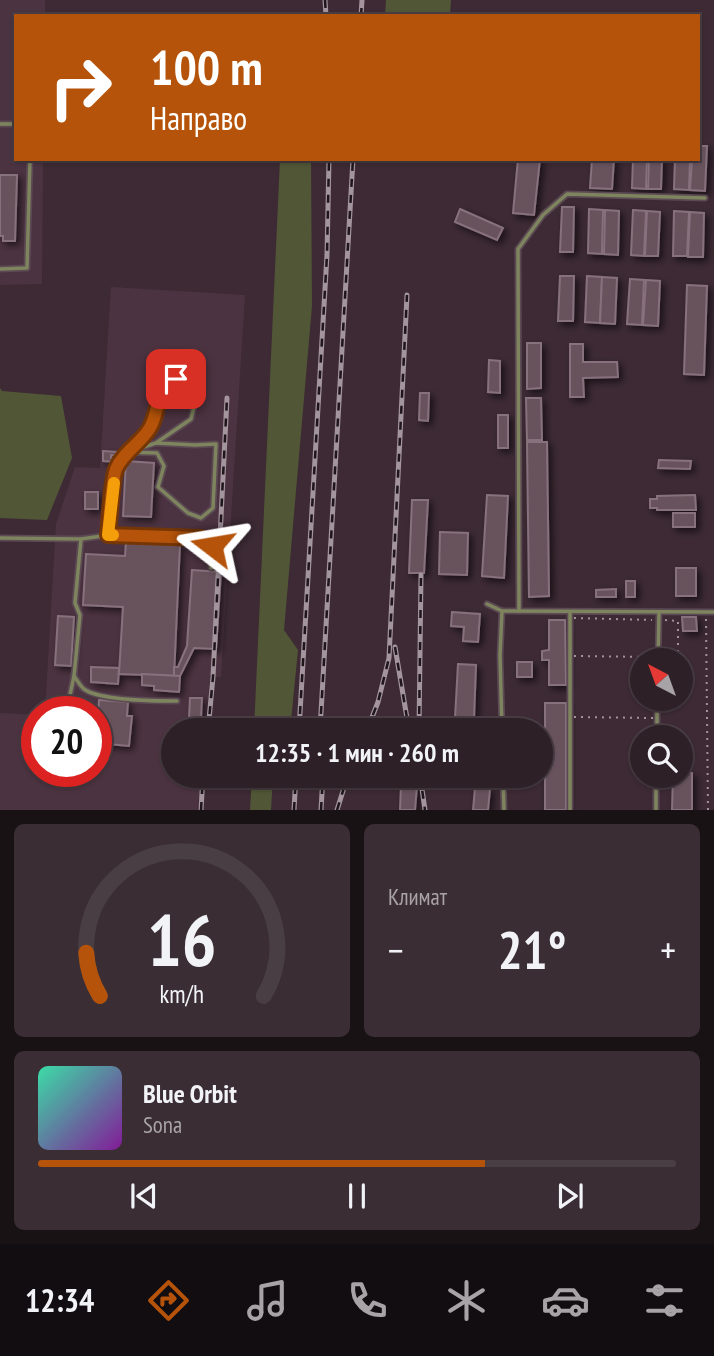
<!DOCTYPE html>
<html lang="ru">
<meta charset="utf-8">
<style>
body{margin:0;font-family:"PT Sans Narrow",sans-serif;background:#3a2d33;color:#f1f3f6;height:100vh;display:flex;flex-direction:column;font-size:26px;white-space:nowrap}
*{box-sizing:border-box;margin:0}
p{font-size:23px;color:#a7a3a7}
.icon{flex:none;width:38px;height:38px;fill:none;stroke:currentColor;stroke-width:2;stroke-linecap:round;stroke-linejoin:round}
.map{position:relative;height:810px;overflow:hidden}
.side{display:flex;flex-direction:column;gap:14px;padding:14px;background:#191215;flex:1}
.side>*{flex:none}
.top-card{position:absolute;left:14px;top:14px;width:686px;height:147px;border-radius:0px;box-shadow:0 2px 5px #0004,0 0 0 2px #493e44;background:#b45309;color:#fff;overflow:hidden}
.needle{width:46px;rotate:319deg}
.tools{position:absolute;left:630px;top:648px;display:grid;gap:14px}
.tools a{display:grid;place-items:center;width:63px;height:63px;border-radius:50%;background:#2e2027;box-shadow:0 2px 5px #0004,0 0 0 2px #493e44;font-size:35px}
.speed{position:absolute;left:21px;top:696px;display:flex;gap:14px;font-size:35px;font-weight:700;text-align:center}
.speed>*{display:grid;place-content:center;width:91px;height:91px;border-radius:50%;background:#2e2027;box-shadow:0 2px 5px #0004,0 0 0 2px #493e44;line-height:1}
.speed .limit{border:10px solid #d22;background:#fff;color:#111}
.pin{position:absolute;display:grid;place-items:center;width:60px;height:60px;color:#fff;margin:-30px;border-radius:14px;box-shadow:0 4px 10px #0006}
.me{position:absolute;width:77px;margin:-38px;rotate:284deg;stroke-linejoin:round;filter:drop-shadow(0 0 5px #0008)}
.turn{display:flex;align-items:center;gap:24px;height:147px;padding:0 21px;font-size:32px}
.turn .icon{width:91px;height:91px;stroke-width:2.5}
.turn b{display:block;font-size:49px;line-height:60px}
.big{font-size:52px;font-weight:700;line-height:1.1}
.side .tile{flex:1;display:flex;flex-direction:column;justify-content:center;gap:10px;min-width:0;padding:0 24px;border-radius:10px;background:#3a2d33}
.side .dial{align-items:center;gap:0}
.dial svg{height:182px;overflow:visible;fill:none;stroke:#493e44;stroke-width:7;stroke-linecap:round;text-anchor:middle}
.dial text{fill:#f1f3f6;stroke:none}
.song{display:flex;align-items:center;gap:21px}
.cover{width:84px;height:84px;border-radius:10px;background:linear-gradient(135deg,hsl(160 70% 55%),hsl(290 70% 35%))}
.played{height:7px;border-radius:4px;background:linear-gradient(90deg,#b45309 70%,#493e44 70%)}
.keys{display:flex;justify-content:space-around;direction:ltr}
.heat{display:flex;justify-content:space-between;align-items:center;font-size:38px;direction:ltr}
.side .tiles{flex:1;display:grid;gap:14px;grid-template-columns:1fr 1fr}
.tile:last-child{grid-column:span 2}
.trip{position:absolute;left:161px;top:718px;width:392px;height:70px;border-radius:35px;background:#2e2027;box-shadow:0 2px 5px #0004,0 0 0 2px #493e44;font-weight:700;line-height:70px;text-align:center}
.dock{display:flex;height:112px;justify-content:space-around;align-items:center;background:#120d10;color:#a7a3a7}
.dock .icon{width:49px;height:49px}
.dock .on{color:#b45309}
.dock b{font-size:32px;color:#f1f3f6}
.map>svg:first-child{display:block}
.built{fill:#4c3341}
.green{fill:#515636}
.building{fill:#67525d;stroke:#87717c;stroke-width:2;filter:url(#shadow)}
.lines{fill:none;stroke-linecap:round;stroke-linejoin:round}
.lane-casing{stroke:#5b4953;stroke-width:7}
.path{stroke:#a2929a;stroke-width:2;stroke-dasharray:2 5;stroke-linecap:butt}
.lane{stroke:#7e845d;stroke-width:3.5}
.rail-casing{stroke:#a4949d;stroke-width:5}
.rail{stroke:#1e161a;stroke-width:2.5;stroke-dasharray:8;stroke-linecap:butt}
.route-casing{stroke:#753606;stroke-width:18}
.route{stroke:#b45309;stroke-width:12}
.slow{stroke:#f59e0b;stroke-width:12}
</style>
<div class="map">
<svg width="714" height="810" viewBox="0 0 714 810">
<defs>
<filter id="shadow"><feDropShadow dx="3.5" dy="3.5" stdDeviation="3.5" flood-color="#0009"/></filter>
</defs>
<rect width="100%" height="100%" fill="#3d2a34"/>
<g class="built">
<path d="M0 0H45V16H16V159H43L42 284 0 285Z"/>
<path d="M111 287 245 295 221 677H210L205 730H173V775H201L198 804 197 810H0V713L37 715V772H96V712H45L56 524 75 467 100 468Z"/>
</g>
<g class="green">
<path d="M386 0H451L450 16H385Z"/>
<path d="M280 159H311L312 306 284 630 298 650 291 721 276 727V730H254Z"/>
<path d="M0 388 2 391 61 396 72 458 47 520 0 518Z"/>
<path d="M252 775H273L271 810H250Z"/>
</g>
<g class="building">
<path d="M698 146H707L705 191 690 190 692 159H698Z"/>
<path d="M518 159H540L534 215 513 213Z"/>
<path d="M592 159H614L612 189 590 188Z"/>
<path d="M633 159H647L646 189 632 188Z"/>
<path d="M649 159H662L661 189H648Z"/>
<path d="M675 159H690L689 190 674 189Z"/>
<path d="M0 175H17L15 241H3V236H0Z"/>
<path d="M562 207H574L573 252H560Z"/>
<path d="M460 209 503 228 497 240 455 222Z"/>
<path d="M589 209 603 210 602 254 588 253Z"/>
<path d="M605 210 619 211 618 255 604 254Z"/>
<path d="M633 210 646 211 644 256 631 255Z"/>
<path d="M647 211 660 212 658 256H645Z"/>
<path d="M674 211 689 212 687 256H673Z"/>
<path d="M690 212 704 213 703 257H688Z"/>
<path d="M560 276H574L573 321H558Z"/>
<path d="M587 276 602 277 600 323 585 322Z"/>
<path d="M602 277 617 278 615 324 600 323Z"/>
<path d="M630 279 644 280 642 325 627 324Z"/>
<path d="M646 280 660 281 658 326 643 325Z"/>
<path d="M687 285 707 286 704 375 684 374Z"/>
<path d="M527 343H541V388L527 389Z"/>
<path d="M570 344H583V362H617L618 377 583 378 584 397H570Z"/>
<path d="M489 360 500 361V393L488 392Z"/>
<path d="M420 393H429L428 421 419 420Z"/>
<path d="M526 398H541L542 440H527Z"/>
<rect x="498" y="415" width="10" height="33"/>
<path d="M527 442H547L549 596 529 597Z"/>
<path d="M103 451 117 452V456L111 455V458H118V462L103 461Z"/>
<path d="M659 460 691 461 690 469 658 468Z"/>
<path d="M126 461 154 463 151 517 123 516Z"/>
<rect x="85" y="492" width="13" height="17"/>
<path d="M487 495 508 496 504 578 482 576Z"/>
<path d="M695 495 696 510H657V508H650V499H657V496Z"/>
<path d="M412 500H428L424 573H409Z"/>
<rect x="673" y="513" width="22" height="14"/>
<path d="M440 532 468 533 467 575 439 574Z"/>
<path d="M126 541 180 544 174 676 119 674 123 607 83 605 86 554 125 556Z"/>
<rect x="676" y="568" width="20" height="28"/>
<path d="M192 570 221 572 216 649 194 648 180 676H174V667H178L187 646Z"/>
<rect x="626" y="581" width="9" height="16"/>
<path d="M616 589V597H596V590Z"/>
<path d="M452 612 480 614 478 642 463 641 464 627 451 626Z"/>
<path d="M58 616 74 617 71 666 55 665Z"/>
<path d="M682 617H696L697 631H683Z"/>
<path d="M549 620H565L566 685H549V660H542V651L549 650Z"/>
<rect x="517" y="662" width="15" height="15"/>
<path d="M458 664 476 665 474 719 455 718Z"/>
<path d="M91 667 119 668 118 684 91 682Z"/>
<path d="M142 674 180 676 179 692 154 690V686L142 685Z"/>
<path d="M190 698H202L201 718H189Z"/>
<path d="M99 700 128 702 127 716H132L129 746 96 743Z"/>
<rect x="545" y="703" width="21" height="107"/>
<path d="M681 773H692V810H672L673 775H681Z"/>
<path d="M401 785 417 786 415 810H400Z"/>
<path d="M475 788 490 789 488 810H473Z"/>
</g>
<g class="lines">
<g class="lane-casing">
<g id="lane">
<path d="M16 86V97"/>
<path d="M0 124H16"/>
<path d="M0 269 27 268 30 159"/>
<path d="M109 535 116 469 128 452 156 443 191 419 195 403 188 383 176 379C152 395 161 407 151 427 146 436 135 445 128 452L157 453 164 466 158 487 188 513 201 518 213 508 216 444 195 445 156 443"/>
<path d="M0 538 81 539 75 603 80 615 74 676 70 695 75 712"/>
<path d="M81 539 109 535 201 538 212 546 211 568"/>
<path d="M487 604 502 611 714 612"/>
<path d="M519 611 518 249 543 215 567 194 705 198"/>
<path d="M570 613V810"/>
<path d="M658 660 659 613"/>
<path d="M74 676C77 680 81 687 84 689 100 701 157 701 177 701"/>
<path d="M502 730 500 655 502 611"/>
<path d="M657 737V698"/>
<path d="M503 775 504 810"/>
<path d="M656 810V775"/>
</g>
</g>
<g class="path">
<path d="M574 618 652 620"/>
<path d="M706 619 708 810"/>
<path d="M665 620 678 621"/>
<path d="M678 622V660"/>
<path d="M574 656 653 657"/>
<path d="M574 717 653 718"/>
</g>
<use href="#lane" class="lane"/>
<g class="rail-casing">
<g id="rail">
<path d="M325 0 326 16"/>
<path d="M361 16 362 0"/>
<path d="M395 647 409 730"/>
<path d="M208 730 213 677 227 398"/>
<path d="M299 730 327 255 329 159"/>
<path d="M320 730 353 159"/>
<path d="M367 730 378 702 389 658 407 295"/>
<path d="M419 730 421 575"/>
<path d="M420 775 425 810"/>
<path d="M201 810 203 775"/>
<path d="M294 810 296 775"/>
<path d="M321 810 323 775"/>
<path d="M337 810 348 775"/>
</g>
</g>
<use href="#rail" class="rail"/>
</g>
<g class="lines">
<g class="route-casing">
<path id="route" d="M176 379C155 393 160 407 151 426 143 442 123 452 116 469 111 483 110 518 108 535L201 538 212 546"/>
</g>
<use href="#route" class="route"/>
<path class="slow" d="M113 535H108L114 483"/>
</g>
</svg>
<div class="tools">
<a><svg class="needle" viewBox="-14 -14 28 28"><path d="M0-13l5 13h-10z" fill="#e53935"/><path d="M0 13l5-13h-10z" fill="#a7a3a7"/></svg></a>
<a><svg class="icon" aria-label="search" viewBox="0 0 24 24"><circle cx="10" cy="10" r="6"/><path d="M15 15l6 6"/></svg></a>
</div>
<div class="speed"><div class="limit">20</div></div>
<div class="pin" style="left:176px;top:379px;background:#d93025"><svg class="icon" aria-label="arrive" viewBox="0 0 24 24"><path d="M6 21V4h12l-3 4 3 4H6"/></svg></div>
<svg class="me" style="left:212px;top:546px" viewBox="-20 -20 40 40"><path d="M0-17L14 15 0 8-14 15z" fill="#b45309" stroke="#fff" stroke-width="4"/></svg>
<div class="trip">12:35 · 1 мин · 260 m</div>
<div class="top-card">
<div class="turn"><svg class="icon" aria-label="right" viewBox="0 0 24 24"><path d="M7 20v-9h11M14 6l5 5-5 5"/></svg><div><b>100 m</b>Направо</div></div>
</div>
</div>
<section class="side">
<div class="tiles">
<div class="tile dial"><svg viewBox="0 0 100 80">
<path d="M14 69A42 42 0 1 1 86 69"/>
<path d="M14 69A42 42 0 0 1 8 50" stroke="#b45309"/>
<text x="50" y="56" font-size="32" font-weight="700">16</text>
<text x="50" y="72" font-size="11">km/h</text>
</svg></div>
<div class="tile"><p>Климат</p>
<div class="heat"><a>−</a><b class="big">21°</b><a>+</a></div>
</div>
<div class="tile">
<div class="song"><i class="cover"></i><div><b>Blue Orbit</b><p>Sona</p></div></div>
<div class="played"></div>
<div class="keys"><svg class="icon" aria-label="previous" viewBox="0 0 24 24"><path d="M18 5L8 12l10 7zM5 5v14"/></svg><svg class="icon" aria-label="pause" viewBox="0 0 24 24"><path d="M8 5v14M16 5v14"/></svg><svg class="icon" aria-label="next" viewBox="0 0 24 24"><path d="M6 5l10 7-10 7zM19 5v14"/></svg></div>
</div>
</div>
</section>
<nav class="dock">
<b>12:34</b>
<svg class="icon on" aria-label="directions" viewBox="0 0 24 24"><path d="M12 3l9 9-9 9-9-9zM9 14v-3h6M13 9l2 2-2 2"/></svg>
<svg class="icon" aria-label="music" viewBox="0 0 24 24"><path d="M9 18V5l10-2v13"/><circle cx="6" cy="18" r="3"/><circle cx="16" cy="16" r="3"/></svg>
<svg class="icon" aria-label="phone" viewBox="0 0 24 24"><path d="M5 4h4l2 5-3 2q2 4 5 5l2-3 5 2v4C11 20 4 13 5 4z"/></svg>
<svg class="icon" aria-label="climate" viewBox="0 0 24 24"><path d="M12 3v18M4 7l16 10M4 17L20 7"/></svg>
<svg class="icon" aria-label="car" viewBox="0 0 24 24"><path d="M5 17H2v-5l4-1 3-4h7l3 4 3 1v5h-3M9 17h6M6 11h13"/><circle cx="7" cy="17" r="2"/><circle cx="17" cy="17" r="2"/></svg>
<svg class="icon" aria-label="filters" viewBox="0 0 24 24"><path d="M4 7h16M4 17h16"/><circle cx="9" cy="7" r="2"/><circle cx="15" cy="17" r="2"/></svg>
</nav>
